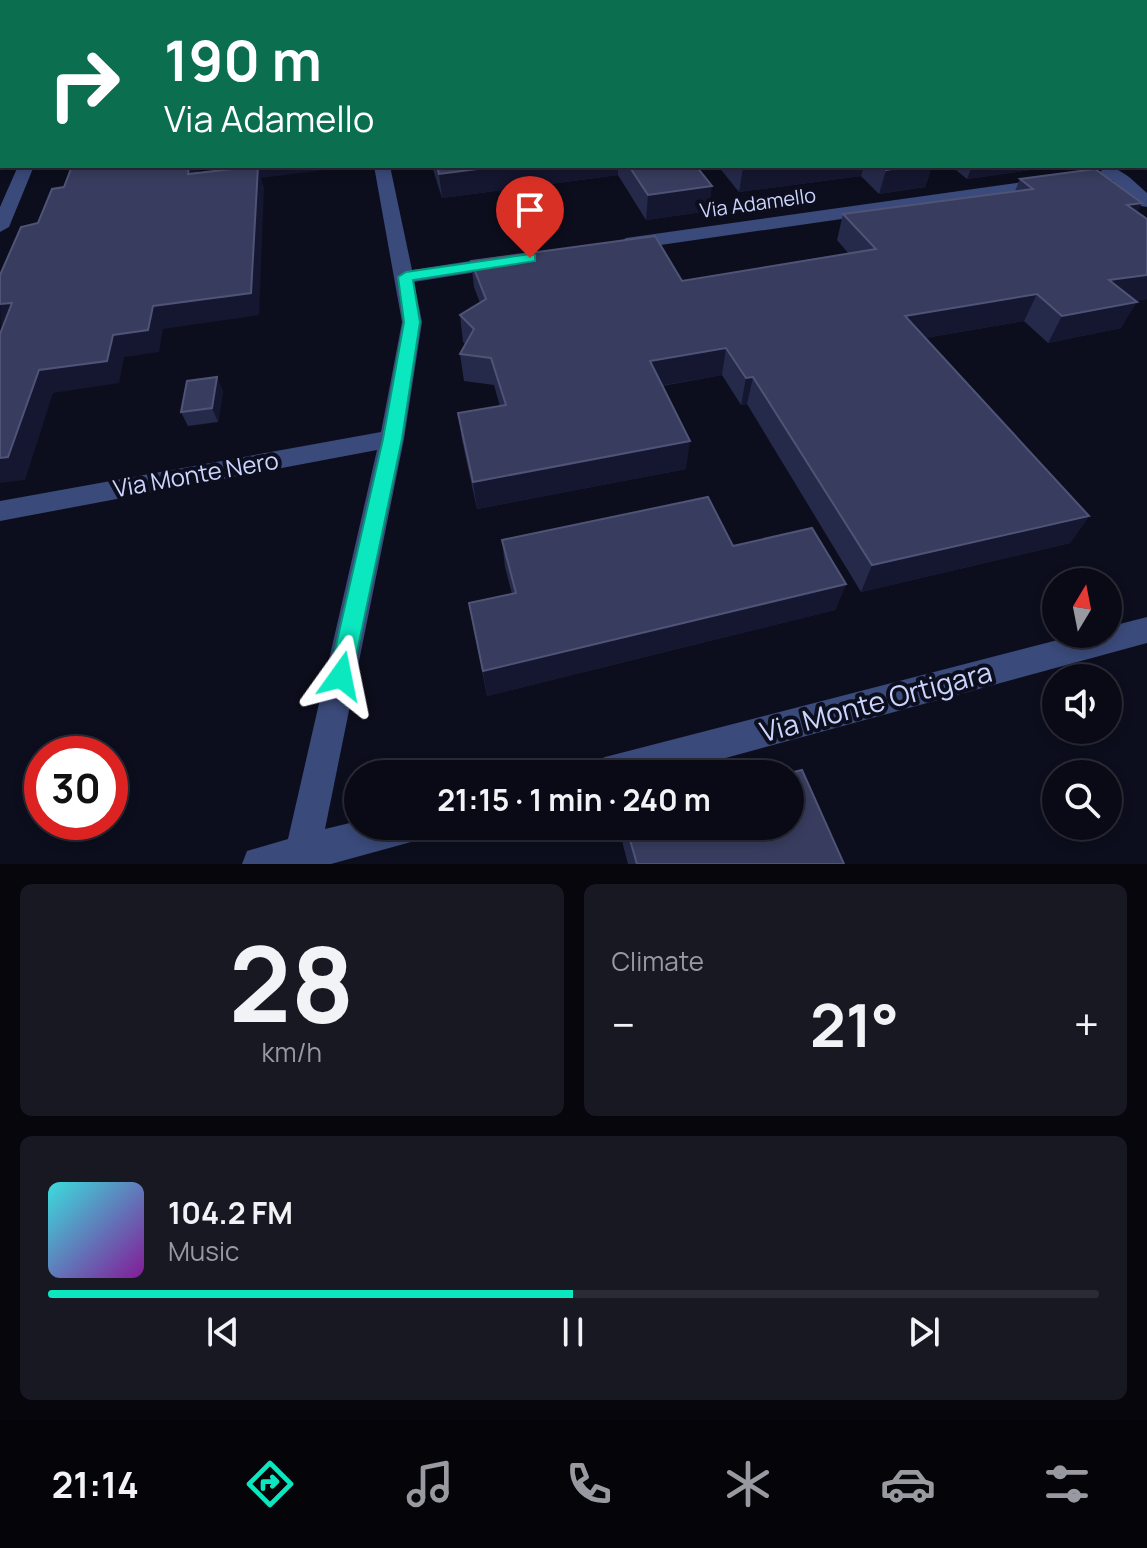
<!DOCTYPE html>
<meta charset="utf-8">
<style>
body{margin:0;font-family:Manrope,sans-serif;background:#181823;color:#f1f3f6;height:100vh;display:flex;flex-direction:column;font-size:30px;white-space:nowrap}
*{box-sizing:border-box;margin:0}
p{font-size:26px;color:#999aa1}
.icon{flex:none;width:44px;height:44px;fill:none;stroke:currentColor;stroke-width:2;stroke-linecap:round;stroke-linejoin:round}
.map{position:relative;height:864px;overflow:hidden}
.sheet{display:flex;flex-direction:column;gap:20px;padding:20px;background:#06060c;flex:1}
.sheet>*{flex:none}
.hud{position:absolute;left:0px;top:0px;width:1148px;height:168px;box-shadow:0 4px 12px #0003,0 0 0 2px #2a2b35;background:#0b6e4f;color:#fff;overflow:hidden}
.needle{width:52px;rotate:10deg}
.tools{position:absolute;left:1042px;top:568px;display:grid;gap:16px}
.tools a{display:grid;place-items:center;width:80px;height:80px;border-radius:50%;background:#0a0a16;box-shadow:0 4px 12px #0003,0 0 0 2px #2a2b35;font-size:40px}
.speed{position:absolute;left:24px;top:736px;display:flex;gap:16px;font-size:40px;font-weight:700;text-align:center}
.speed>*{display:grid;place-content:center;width:104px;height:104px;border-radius:50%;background:#0a0a16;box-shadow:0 4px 12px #0003,0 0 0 2px #2a2b35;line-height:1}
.speed .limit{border:12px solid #d22;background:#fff;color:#111}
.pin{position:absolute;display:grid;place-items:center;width:68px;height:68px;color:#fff;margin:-82px -34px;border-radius:50% 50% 50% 0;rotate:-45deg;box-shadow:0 0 8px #0007}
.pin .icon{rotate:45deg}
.me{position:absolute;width:88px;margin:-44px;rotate:12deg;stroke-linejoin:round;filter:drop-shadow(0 0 6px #0008)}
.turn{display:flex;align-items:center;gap:28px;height:168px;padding:0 32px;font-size:36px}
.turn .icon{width:104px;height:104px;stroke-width:2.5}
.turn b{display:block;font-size:56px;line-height:68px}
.big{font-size:60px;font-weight:700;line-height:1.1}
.sheet .tile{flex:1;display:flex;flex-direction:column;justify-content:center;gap:12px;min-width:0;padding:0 28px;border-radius:12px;background:#181823}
.sheet .dial{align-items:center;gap:0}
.dial b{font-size:104px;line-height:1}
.song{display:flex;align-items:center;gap:24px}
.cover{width:96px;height:96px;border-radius:12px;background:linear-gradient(135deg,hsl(180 70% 55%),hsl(290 70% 35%))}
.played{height:8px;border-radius:4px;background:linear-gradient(90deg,#0be8bf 50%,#2a2b35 50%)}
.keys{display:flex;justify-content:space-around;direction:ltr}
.heat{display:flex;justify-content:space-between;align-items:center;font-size:44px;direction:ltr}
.sheet .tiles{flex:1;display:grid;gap:20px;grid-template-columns:1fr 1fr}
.tile:last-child{grid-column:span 2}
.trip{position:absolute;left:344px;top:760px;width:460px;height:80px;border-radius:40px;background:#0a0a16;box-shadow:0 4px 12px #0003,0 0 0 2px #2a2b35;font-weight:700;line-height:80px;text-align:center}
.tab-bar{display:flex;height:128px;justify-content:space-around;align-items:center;background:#040409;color:#999aa1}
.tab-bar .icon{width:56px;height:56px}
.tab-bar .current{color:#0be8bf}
.tab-bar b{font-size:36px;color:#f1f3f6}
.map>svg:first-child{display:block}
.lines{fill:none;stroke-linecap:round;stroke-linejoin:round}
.canal{fill:#0d2c3c;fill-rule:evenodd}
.minor{fill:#3a4a7a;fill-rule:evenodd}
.wall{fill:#262a4a}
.shaded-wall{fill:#151730}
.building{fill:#383c5e;stroke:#4f5477;stroke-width:2}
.route{fill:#0be8bf;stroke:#07977c;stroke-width:2}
.labels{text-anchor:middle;stroke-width:8;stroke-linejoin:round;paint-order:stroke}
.far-street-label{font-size:20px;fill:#cbd4fd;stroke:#0d0e1d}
.street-label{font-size:24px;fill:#cbd4fd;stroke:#0d0e1d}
.near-street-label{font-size:28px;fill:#cbd4fd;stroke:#0d0e1d}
</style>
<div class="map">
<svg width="1147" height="864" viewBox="0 0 1147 864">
<rect width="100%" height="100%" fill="#0d0e1d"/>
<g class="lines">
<path class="canal" d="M1082 166H1097L1099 169 1092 173Z"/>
<g class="minor">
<path d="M342 0H354L355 2H343Z"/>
<path d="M881 0H893L895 2H883Z"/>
<path d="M18 166H34L9 227 0 232V207Z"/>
<path d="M374 166H390L412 270 502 256 512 262 502 268 414 282 422 322 404 439 325 829 358 821V826H427L422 839 331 864H242L247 851 288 839 377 450 0 521V501L381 432 402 322Z"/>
<path d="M1098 166C1121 166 1130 178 1147 193V207L1141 206 1112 180 626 250 617 244 626 238 1102 171Z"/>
<path d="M1147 617V643L667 774H588L593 762 605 757 1081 634H1108V627Z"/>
</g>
</g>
<g class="wall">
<path d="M501 0H881L884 2H502Z"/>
<path d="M432 166H696L709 211 646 220 618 175 442 198Z"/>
<path d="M718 166H932L925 187 879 194 861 176 739 192Z"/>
<path d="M951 166H1059L967 179Z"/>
<path d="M1020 179 1142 203 1137 212 1147 219V299L1135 301 1121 328 1048 343 1024 321 925 338 1089 516 1070 543 861 592 747 404 741 405 722 375 662 386 686 469 477 509 462 440 458 413 500 406 494 385 464 381 460 354 465 344 463 342 460 315 480 303 474 287 471 261 682 281 849 254 837 240 843 214 1015 191Z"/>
<path d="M223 391 218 422 188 426 181 412Z"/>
<path d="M502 540 733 546 846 584 835 610 487 696 469 603 512 594 505 567Z"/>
<path d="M622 826H790L844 864H628L621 837Z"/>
</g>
<g class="shaded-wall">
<rect x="144" y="0" width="23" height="2"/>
<path d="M533 0H583V2H534Z"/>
<path d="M603 0H668L667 2H602Z"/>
<path d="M2 117V147H0V121Z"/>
<path d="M189 166H200L195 195 188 174Z"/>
<path d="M256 166H355L261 178 264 187 259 315 163 329 159 352 124 357 119 383 53 393 25 480 0 483V458L39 370 113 335 153 306Z"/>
<path d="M501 166H618V175L442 198 439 174Z"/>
<path d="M761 166H864L861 176 739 192 743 168Z"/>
<path d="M912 166H932L925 187 879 194 886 170Z"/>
<path d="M972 166H1059L967 179Z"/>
<path d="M712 186 709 211 646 220 648 195Z"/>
<path d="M1142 203 1129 228 1127 205Z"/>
<path d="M1147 275V299L1095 307 1109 280Z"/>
<path d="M1037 294 1024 321 895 343 905 316Z"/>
<path d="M1137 302 1121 328 1048 343 1062 316Z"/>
<path d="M12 303 26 325 1 329 0 304Z"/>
<path d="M726 348 722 375 647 388 650 361Z"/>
<path d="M217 377 223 391 218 422 212 408Z"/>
<path d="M753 377 747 404 741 405 746 378Z"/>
<path d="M690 441 686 469 477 509 473 482Z"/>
<path d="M1089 516 1070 543 861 592 872 565Z"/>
<path d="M846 584 835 610 487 696 483 671Z"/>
</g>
<g class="building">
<path d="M160 0H329V2H159Z"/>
<path d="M512 0H535L537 2H514Z"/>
<path d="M589 0H611L613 2H590Z"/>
<path d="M685 0H881L884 2H687Z"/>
<rect x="0" y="40" width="2" height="43"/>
<path d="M0 92H2V117L0 121Z"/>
<path d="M72 166H189L188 174 258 166 251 293 153 306 148 330 113 335 107 361 39 370 8 457 0 458V334L12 303 0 304V275L21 227 38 223 52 189 64 187Z"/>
<path d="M437 166H501L439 174Z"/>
<path d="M629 166H696L712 186 648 195Z"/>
<path d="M741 166H761L743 168Z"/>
<path d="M882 166H912L886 170Z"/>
<path d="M1095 169 1142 203 1127 205 1147 219V275L1109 280 1137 302 1062 316 1037 294 905 316 1089 516 872 565 753 377 746 378 726 348 650 361 690 441 473 482 458 413 506 405 491 358 460 354 474 329 460 315 486 299 471 261 655 236 682 281 876 249 843 214 1033 189 1020 179Z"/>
<path d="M217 377 212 408 181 412 187 381Z"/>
<path d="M708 497 733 546 812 528 846 584 483 671 469 603 516 593 502 540Z"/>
<path d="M802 770 844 864H637L626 826H790V774H786Z"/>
</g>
<path class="route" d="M530 254 535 255V261L413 280 420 322 402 439 352 676 349 684 341 687 332 684 329 676 383 439 404 322 398 277 406 272Z"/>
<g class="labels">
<g class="far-street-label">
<text transform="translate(758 203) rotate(-8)" y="7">Via Adamello</text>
</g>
<g class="street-label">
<text transform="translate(196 475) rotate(-10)" y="8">Via Monte Nero</text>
</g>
<g class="near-street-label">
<text transform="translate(876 702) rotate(-15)" y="10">Via Monte Ortigara</text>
</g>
</g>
</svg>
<div class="tools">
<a><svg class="needle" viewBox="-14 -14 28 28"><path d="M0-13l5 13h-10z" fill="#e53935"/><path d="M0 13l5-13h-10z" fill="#999aa1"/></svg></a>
<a><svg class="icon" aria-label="sound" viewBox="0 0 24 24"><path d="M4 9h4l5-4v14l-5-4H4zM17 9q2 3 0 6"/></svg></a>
<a><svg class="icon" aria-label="search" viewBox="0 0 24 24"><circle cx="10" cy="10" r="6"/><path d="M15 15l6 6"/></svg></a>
</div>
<div class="speed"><div class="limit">30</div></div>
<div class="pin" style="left:530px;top:258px;background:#d93025"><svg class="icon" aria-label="arrive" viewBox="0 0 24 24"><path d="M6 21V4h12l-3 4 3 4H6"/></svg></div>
<svg class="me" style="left:341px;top:676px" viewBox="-20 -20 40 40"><path d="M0-17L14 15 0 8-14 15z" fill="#0be8bf" stroke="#fff" stroke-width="4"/></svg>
<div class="trip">21:15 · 1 min · 240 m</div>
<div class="hud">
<div class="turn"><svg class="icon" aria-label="right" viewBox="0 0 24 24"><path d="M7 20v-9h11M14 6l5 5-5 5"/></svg><div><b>190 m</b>Via Adamello</div></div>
</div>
</div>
<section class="sheet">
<div class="tiles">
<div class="tile dial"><b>28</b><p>km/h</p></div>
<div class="tile"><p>Climate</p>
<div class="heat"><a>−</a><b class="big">21°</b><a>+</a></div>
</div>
<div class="tile">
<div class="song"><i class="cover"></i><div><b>104.2 FM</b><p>Music</p></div></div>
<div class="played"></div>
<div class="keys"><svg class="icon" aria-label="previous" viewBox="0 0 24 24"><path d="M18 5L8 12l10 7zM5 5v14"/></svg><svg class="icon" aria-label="pause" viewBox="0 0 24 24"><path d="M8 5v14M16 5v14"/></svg><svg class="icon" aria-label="next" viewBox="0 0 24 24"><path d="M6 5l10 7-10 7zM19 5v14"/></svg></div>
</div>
</div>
</section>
<nav class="tab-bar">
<b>21:14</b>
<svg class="icon current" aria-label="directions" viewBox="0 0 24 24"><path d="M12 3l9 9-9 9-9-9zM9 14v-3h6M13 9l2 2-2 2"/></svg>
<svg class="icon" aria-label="music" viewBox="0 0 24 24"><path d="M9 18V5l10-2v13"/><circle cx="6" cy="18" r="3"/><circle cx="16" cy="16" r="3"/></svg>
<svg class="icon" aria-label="phone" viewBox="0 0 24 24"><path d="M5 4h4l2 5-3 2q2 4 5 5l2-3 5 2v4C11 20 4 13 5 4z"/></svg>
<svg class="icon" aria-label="climate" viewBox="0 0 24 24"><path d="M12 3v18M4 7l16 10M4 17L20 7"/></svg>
<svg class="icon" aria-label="car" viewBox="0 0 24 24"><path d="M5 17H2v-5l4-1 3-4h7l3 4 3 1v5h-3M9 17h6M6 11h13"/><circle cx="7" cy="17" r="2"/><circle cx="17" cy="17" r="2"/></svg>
<svg class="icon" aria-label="filters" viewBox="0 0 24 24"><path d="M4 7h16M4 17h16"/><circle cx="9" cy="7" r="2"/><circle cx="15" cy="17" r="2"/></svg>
</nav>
